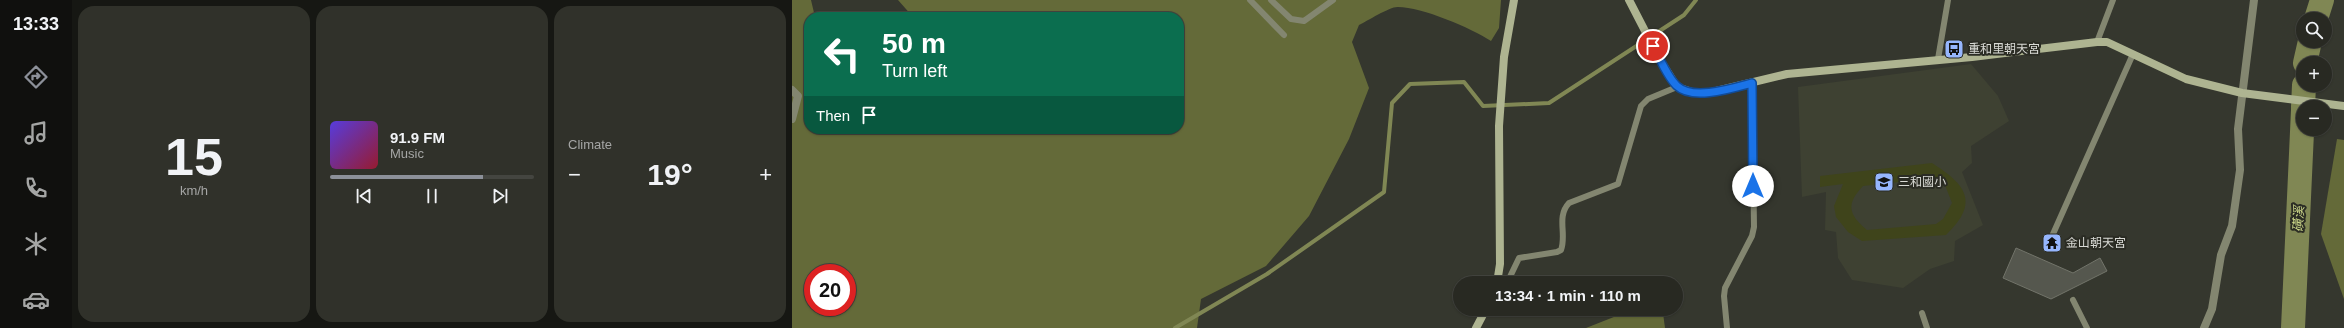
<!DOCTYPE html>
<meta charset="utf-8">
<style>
body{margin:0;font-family:Arial,"Noto Sans TC",sans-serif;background:#30312a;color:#f1f3f6;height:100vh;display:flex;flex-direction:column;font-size:15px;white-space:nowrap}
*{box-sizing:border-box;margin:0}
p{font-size:13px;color:#a5a6a5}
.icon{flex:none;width:22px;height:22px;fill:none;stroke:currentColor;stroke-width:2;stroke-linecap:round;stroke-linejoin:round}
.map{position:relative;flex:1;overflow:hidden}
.panel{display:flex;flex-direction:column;gap:6px;padding:6px;background:#161713;width:720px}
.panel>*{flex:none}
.hud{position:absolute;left:12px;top:12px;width:380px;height:122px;border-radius:16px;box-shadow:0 1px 3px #0004,0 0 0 1px #444540;background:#0b6e4f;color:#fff;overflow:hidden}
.buttons{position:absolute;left:1504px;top:12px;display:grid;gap:8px}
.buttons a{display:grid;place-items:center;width:36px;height:36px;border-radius:50%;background:#282922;box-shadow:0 1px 3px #0004,0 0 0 1px #444540;font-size:20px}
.speed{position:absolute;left:12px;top:264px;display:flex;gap:8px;font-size:20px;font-weight:700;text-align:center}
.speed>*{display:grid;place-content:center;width:52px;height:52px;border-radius:50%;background:#282922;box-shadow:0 1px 3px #0004,0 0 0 1px #444540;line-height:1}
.speed .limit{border:6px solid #d22;background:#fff;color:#111}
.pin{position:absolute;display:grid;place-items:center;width:34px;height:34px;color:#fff;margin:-17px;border:2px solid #fff;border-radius:50%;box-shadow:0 1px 4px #0007}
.me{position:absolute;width:44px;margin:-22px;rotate:0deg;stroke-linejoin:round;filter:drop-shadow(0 0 3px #0008)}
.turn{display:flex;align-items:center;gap:14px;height:84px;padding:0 12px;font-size:18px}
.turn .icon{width:52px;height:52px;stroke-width:2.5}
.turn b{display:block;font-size:28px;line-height:34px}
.then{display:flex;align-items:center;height:38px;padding:0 12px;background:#0003;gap:8px;font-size:15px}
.big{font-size:30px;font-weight:700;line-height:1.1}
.panel .widget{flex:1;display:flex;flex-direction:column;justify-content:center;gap:6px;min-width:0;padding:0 14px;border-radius:16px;background:#30312a}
.panel .dial{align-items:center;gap:0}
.dial b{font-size:52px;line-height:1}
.song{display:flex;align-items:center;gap:12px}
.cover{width:48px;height:48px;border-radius:6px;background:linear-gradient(135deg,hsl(250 70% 55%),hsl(350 70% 35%))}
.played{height:4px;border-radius:2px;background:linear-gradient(90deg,#8c9099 75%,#444540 75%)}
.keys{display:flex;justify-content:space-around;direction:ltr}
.heat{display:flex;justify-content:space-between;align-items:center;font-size:22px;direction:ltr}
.panel .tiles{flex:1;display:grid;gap:6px;grid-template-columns:repeat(3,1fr)}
.trip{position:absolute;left:661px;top:276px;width:230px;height:40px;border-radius:20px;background:#282922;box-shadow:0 1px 3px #0004,0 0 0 1px #444540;font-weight:700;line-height:40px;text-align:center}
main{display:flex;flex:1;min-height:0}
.tabs{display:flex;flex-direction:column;width:72px;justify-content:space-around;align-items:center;background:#10100e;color:#a5a6a5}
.tabs .icon{width:28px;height:28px}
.tabs .active{color:#8c9099}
.tabs b{font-size:18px;color:#f1f3f6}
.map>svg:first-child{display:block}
.built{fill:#3e4132}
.green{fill:#3f441b;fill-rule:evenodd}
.forest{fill:#646a39;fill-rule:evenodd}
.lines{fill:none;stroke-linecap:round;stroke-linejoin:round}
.stream{stroke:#808754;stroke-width:4}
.river{stroke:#808754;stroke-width:24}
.building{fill:#55574e;stroke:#72746a}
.lane{stroke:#838670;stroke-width:6}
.street{stroke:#838670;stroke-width:8}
.secondary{stroke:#aeb491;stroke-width:8}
.route-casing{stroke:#114b97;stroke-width:10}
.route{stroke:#1a73e8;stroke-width:7}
.labels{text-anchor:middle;stroke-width:4;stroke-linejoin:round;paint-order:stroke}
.poi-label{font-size:12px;fill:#d8d9d4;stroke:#2b2c24;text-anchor:start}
.water-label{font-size:13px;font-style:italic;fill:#ccd789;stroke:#2b2c24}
</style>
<main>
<nav class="tabs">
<b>13:33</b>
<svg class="icon active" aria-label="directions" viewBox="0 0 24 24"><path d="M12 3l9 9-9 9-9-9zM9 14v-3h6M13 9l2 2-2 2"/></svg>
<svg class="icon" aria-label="music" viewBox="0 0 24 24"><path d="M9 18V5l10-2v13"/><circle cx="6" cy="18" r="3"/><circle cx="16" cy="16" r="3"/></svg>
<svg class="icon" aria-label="phone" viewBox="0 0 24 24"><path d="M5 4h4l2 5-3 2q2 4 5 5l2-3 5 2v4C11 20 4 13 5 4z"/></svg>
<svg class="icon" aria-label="climate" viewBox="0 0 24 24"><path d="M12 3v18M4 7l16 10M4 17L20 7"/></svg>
<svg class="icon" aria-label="car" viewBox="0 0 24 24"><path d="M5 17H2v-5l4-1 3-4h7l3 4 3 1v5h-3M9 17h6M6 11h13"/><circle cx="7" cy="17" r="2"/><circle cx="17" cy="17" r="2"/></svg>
</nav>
<section class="panel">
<div class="tiles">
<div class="widget dial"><b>15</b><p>km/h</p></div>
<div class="widget">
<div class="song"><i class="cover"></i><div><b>91.9 FM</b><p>Music</p></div></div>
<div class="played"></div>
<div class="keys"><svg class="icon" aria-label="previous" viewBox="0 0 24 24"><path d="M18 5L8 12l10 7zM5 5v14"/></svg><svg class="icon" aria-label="pause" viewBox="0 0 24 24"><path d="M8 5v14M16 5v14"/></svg><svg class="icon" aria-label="next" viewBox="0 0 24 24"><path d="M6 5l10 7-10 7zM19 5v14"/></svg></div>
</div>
<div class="widget"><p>Climate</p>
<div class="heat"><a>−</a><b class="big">19°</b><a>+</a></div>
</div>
</div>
</section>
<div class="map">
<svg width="1552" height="328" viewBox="0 0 1552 328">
<rect width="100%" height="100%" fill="#35372e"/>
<path class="built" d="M1179 64 1206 96 1217 121 1179 146 1180 163 1170 172 1191 225 1163 241 1162 261 1138 269 1111 288 1060 280 1046 258 1044 232 1033 230 1034 192 1010 197 1006 87Z"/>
<path class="green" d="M1140 163C1173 184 1189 202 1154 235L1070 241 1056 232 1044 217 1042 206 1051 184 1028 187V176ZM1143 178 1153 185 1160 203 1151 219 1144 224 1075 230C1056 214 1054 204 1071 186Z"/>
<g class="forest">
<path d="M0 0H19L23 17H17V129H387V17H121L106 0H709L707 28 699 41C679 28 630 7 606 7 599 6 575 21 567 25L560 42 577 88 557 139 517 216 474 266 409 299 405 328H0ZM21 273H55V307H21Z"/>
<path d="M1545 139 1552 140V299L1529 234Z"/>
<path d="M837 311 871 313 873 328H794Z"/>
</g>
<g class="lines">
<path class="stream" d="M383 328 475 274 592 192 600 103 618 84 672 82 691 106 757 103 892 15 904 0"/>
<g class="river">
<path d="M1524 19 1530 0"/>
<path d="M1513 63 1518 41"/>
<path d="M1511 107 1512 85"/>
<path d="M1501 328 1511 110"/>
</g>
</g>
<path class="building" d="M1224 248 1281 273 1308 258 1315 271 1259 299 1211 278Z"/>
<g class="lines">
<g class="lane">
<path d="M458 0 492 35"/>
<path d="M479 0 499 19 512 21 541 0"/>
<path d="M1305 42 1321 0"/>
<path d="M1146 59 1156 0"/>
<path d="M1261 234 1341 54"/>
<path d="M715 283 727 258 765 252 769 250C775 234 764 217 777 203L826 184 849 106 856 99 885 87"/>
<path d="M1281 300 1295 328"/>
<path d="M1130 313 1135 328"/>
<path d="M935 328 932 296 933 288 960 236 962 227 960 83"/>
</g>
<g class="street">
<path d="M0 90 6 96 0 119"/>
<path d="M1412 328 1420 309 1429 255 1440 226 1448 170 1446 129 1462 0"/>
</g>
<g class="secondary">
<path d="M837 0 867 58 885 87 903 93 920 92 995 74 1180 57 1305 42H1315L1394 79 1450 93 1552 106"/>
<path d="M705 283 708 264 707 126 712 57 722 0"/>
<path d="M684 328 694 309"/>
</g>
</g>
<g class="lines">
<g class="route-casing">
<path id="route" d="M861 46C868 58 875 77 885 86 901 101 941 88 960 83L961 186"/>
</g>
<use href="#route" class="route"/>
</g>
<defs>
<g id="bus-square" transform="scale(1)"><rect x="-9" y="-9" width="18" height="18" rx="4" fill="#96b6fd" stroke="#2b2c24"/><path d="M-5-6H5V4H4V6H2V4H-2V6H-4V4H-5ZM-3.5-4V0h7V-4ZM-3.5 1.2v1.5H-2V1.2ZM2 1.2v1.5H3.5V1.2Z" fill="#111"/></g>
<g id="school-square" transform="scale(1)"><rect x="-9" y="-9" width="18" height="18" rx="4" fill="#96b6fd" stroke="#2b2c24"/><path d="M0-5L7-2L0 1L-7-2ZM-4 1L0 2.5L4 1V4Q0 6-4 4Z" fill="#111"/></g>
<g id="temple-square" transform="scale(1)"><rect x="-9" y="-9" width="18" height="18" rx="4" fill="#96b6fd" stroke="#2b2c24"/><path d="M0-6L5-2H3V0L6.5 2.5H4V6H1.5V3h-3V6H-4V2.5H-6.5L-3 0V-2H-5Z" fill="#111"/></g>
</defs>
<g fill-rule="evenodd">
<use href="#bus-square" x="1162" y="49"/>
<use href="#school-square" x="1092" y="182"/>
<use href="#temple-square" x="1260" y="243"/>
</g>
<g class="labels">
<g class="poi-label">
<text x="1176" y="53">重和里朝天宮</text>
<text x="1106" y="186">三和國小</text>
<text x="1274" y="247">金山朝天宮</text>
</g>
<g class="water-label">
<text transform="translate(1506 219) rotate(-87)" y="5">磺溪</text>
</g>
</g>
</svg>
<div class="buttons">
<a><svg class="icon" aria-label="search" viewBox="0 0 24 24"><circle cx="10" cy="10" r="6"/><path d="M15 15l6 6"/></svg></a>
<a>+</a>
<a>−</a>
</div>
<div class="speed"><div class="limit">20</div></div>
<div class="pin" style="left:861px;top:46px;background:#d93025"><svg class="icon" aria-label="arrive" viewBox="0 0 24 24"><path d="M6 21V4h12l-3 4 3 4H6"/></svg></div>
<svg class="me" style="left:961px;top:186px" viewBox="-20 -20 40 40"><circle r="19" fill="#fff"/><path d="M0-13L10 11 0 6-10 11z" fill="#1a73e8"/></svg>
<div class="trip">13:34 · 1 min · 110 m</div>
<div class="hud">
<div class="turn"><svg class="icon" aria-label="left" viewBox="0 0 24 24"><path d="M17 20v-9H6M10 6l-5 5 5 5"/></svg><div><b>50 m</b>Turn left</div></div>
<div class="then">Then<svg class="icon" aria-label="arrive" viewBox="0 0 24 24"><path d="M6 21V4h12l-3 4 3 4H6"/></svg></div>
</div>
</div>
</main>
